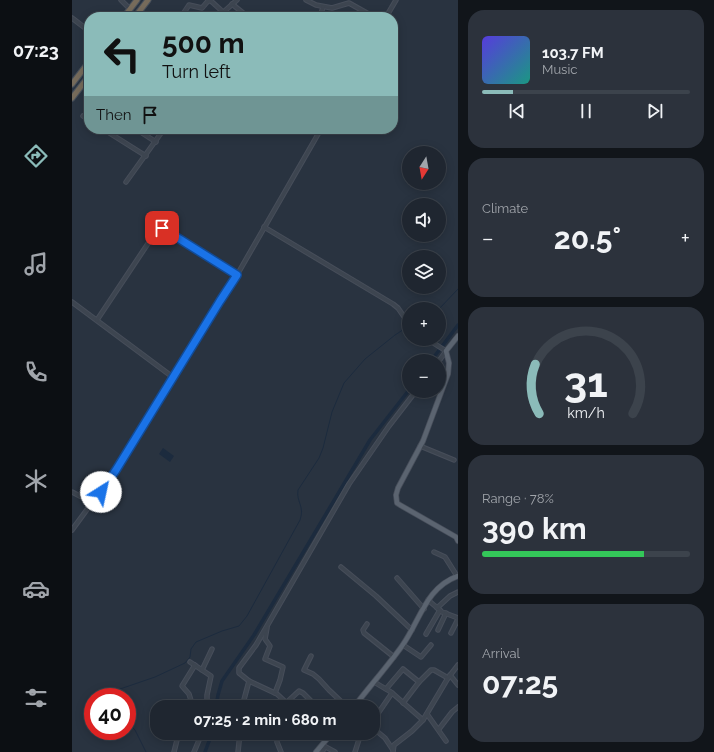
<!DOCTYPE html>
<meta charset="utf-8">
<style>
body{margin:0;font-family:Raleway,sans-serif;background:#2c323c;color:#f1f3f6;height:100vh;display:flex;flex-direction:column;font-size:15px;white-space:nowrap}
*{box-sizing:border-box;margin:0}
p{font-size:13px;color:#a1a5ab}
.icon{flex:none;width:22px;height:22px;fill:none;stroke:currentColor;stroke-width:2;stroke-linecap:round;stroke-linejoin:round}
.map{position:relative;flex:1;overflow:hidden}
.drawer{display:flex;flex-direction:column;gap:10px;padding:10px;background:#11151a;width:256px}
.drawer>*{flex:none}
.banner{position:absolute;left:12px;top:12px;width:314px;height:122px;border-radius:16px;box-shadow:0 2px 10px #0003,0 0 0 1px #3c434c;background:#8bbbb9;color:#111;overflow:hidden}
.needle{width:26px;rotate:191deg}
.tools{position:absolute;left:330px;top:146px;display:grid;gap:8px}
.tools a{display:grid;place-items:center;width:44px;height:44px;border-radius:50%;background:#1f2630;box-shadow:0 2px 10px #0003,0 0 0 1px #3c434c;font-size:20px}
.speed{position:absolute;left:12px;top:688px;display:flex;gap:8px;font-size:20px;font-weight:700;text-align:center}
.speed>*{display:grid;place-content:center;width:52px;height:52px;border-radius:50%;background:#1f2630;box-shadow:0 2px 10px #0003,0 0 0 1px #3c434c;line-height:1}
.speed .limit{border:6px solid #d22;background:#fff;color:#111}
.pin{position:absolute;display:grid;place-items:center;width:34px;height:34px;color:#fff;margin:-17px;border-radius:8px;box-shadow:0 2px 6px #0006}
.me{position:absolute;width:44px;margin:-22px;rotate:35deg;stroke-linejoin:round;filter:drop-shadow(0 0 3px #0008)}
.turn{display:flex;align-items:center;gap:14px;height:84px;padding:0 12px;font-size:18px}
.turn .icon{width:52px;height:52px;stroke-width:2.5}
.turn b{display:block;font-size:28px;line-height:34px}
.then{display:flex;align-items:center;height:38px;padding:0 12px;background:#0003;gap:8px;font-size:15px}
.big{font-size:30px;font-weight:700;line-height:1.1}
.drawer .card{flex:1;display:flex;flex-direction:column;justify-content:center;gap:6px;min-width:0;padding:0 14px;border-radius:16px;background:#2c323c}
.drawer .dial{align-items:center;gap:0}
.dial svg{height:104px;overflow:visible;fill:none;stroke:#3c434c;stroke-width:7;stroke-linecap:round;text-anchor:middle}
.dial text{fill:#f1f3f6;stroke:none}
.song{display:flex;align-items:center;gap:12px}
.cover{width:48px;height:48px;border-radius:6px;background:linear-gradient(135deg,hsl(250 70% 55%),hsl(170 70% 35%))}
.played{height:4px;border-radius:2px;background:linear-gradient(90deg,#8bbbb9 15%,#3c434c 15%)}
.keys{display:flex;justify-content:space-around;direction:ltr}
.heat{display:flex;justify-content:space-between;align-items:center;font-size:22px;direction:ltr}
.charge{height:6px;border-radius:3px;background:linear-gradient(90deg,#34c759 78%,#3c434c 0)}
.trip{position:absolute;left:78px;top:700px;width:230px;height:40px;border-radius:16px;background:#1f2630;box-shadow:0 2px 10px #0003,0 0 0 1px #3c434c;font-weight:700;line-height:40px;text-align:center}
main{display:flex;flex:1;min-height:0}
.tab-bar{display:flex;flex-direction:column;width:72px;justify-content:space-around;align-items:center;background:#0c0f13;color:#a1a5ab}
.tab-bar .icon{width:28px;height:28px}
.tab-bar .current{color:#8bbbb9}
.tab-bar b{font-size:18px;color:#f1f3f6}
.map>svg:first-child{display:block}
.water{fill:#1c2b3e}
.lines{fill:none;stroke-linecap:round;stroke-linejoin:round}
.stream{stroke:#1c2b3e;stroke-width:1}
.canal{stroke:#1c2b3e;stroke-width:3.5}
.minor-casing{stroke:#474e5a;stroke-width:5.5}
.major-casing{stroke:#474e5a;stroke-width:6}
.highway-casing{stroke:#48505b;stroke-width:7}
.minor{stroke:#3d4550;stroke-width:3.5}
.major{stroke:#5b6470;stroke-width:4.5}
.highway{stroke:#766b5b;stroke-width:5}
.route-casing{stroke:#114b97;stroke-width:10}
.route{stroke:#1a73e8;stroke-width:7}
</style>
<main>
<nav class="tab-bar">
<b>07:23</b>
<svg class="icon current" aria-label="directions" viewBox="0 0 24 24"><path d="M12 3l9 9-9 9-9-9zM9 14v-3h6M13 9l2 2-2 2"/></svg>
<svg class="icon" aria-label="music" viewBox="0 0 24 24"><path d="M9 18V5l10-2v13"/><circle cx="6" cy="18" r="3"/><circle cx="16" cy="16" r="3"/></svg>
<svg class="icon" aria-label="phone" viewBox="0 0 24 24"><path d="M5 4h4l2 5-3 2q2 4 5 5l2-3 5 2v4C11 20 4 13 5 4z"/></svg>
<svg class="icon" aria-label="climate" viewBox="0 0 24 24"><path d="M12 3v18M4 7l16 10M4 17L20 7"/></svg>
<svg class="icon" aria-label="car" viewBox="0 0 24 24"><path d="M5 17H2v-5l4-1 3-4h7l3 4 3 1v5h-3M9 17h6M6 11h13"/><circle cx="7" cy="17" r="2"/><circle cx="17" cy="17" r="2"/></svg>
<svg class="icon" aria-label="filters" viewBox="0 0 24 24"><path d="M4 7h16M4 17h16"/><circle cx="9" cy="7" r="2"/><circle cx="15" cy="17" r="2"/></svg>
</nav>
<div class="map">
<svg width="386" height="752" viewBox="0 0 386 752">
<rect width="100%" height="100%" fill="#293340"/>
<path class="water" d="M91 448 102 456 98 462 87 454Z"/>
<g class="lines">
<g class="stream">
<path d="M367 309 386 289"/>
<path d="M38 697 48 689 83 677 113 663 118 657 119 649 124 642 150 631 167 626 175 616 228 520C233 506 224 502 226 490L247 458 251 448 260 412 272 383 293 359 323 335 337 326"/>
<path d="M55 722 63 730 74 752"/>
</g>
<g class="canal">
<path d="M359 361 386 325"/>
<path d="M144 707 146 695 150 681 182 635 298 440 337 390"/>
<path d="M133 752 140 733"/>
</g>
<g class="minor-casing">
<g id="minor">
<path d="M49 0 58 9"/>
<path d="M234 0 244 5 260 8 277 3 302 17"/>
<path d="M160 4 176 17"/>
<path d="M109 17 117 5 130 8 136 1H139L151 12"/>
<path d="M146 17 165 0"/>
<path d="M248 17 251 7"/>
<path d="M314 17 324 0"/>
<path d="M0 18 17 31"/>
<path d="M11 116 17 120"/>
<path d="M31 129 74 156"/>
<path d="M64 129 84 142"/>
<path d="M54 182 92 129"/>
<path d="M192 227 321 304 326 308 337 324"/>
<path d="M0 302 102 378"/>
<path d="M25 320 87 227 93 229 165 275"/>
<path d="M355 339 374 351 367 361"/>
<path d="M348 446 382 460"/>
<path d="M0 492 21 503"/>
<path d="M0 530 44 470 102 378 148 301 165 275 249 129"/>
<path d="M362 552 373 557 385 576"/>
<path d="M269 567 304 596 340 630"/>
<path d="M325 578 352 609"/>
<path d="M356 600 370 612 386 618"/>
<path d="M365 608 378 596 386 592"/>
<path d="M295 624 291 630 292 633 322 657"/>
<path d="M195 628 193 639 198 646 193 659 211 667 208 680 203 693"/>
<path d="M366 630 374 613"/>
<path d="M379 633 386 619"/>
<path d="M354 634 368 610"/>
<path d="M331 645 349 657 359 645"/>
<path d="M239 656 232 670 241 674 247 679 257 690 275 707"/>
<path d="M118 662 139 676 135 695V707"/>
<path d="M130 670 140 649"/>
<path d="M378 675 386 685"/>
<path d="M177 681 205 694 219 707"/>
<path d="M302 682 319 692 351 720"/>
<path d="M314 689 331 669 347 682"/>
<path d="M171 702 180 707"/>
<path d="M214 703 227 691 231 693 245 707"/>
<path d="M331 703 347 682 359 670H362L376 678"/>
<path d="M121 707 117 694 110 686 123 665"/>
<path d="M170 707 177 681 167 673V668L184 645 277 484 317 426 344 391"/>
<path d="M307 712 320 693"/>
<path d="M355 714 374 741"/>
<path d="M301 728 313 738 321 750"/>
<path d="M367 729 380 712 386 707"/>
<path d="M243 733 248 738 255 739"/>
<path d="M205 742 209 752"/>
<path d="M250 745 263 752"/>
<path d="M102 752 105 740 109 733"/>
<path d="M122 752 130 733"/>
<path d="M166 752 168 733"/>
<path d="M250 752 253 747"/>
<path d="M283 752 289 733"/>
<path d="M321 752 322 745 340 731 351 720 376 678 386 665"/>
</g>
</g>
<g class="major-casing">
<g id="major">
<path d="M386 336 374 351 377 363 376 374 351 441 326 488 324 495 325 503 328 505 384 537 386 541"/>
<path d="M282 707C297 687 315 667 330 646 348 621 354 587 386 576"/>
<path d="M244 752 260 733"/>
</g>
</g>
<g class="highway-casing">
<g id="highway">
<path d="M52 17 65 0"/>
<path d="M63 17 76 0"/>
<path d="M0 84 17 62"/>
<path d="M0 98 17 76"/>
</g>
</g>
<use href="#minor" class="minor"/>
<use href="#major" class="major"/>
<use href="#highway" class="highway"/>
</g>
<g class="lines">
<g class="route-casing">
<path id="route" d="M29 492 44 470 148 301 165 275 90 228"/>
</g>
<use href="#route" class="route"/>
</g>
</svg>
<div class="tools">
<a><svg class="needle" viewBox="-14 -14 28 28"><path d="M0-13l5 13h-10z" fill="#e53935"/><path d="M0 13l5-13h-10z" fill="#a1a5ab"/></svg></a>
<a><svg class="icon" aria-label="sound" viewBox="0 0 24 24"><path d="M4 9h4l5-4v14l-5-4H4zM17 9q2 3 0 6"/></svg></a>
<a><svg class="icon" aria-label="layers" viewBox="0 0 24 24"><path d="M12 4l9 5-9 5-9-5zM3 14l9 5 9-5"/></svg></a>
<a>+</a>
<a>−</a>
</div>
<div class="speed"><div class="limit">40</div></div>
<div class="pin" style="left:90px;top:228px;background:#d93025"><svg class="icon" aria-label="arrive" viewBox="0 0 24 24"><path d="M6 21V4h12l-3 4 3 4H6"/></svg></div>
<svg class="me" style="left:29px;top:492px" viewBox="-20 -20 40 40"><circle r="19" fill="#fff"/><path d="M0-13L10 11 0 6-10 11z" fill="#1a73e8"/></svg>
<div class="trip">07:25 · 2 min · 680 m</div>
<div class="banner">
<div class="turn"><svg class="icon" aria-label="left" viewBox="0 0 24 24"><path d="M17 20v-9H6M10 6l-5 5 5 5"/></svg><div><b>500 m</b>Turn left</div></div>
<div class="then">Then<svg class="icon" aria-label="arrive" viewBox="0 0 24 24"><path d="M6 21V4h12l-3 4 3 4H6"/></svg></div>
</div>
</div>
<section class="drawer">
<div class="card">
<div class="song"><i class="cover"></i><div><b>103.7 FM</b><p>Music</p></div></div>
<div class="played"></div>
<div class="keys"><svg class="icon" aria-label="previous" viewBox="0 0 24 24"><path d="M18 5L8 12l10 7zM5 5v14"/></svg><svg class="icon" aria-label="pause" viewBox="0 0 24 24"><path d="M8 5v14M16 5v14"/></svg><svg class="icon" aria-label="next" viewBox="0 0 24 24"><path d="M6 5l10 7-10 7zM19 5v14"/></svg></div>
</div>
<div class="card"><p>Climate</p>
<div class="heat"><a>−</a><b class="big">20.5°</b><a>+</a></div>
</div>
<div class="card dial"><svg viewBox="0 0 100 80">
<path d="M14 69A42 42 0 1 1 86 69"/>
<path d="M14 69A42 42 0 0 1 11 31" stroke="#8bbbb9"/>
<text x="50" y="56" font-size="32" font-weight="700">31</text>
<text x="50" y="72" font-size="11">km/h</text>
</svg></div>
<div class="card"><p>Range · 78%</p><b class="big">390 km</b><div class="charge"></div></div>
<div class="card"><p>Arrival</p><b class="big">07:25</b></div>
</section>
</main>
